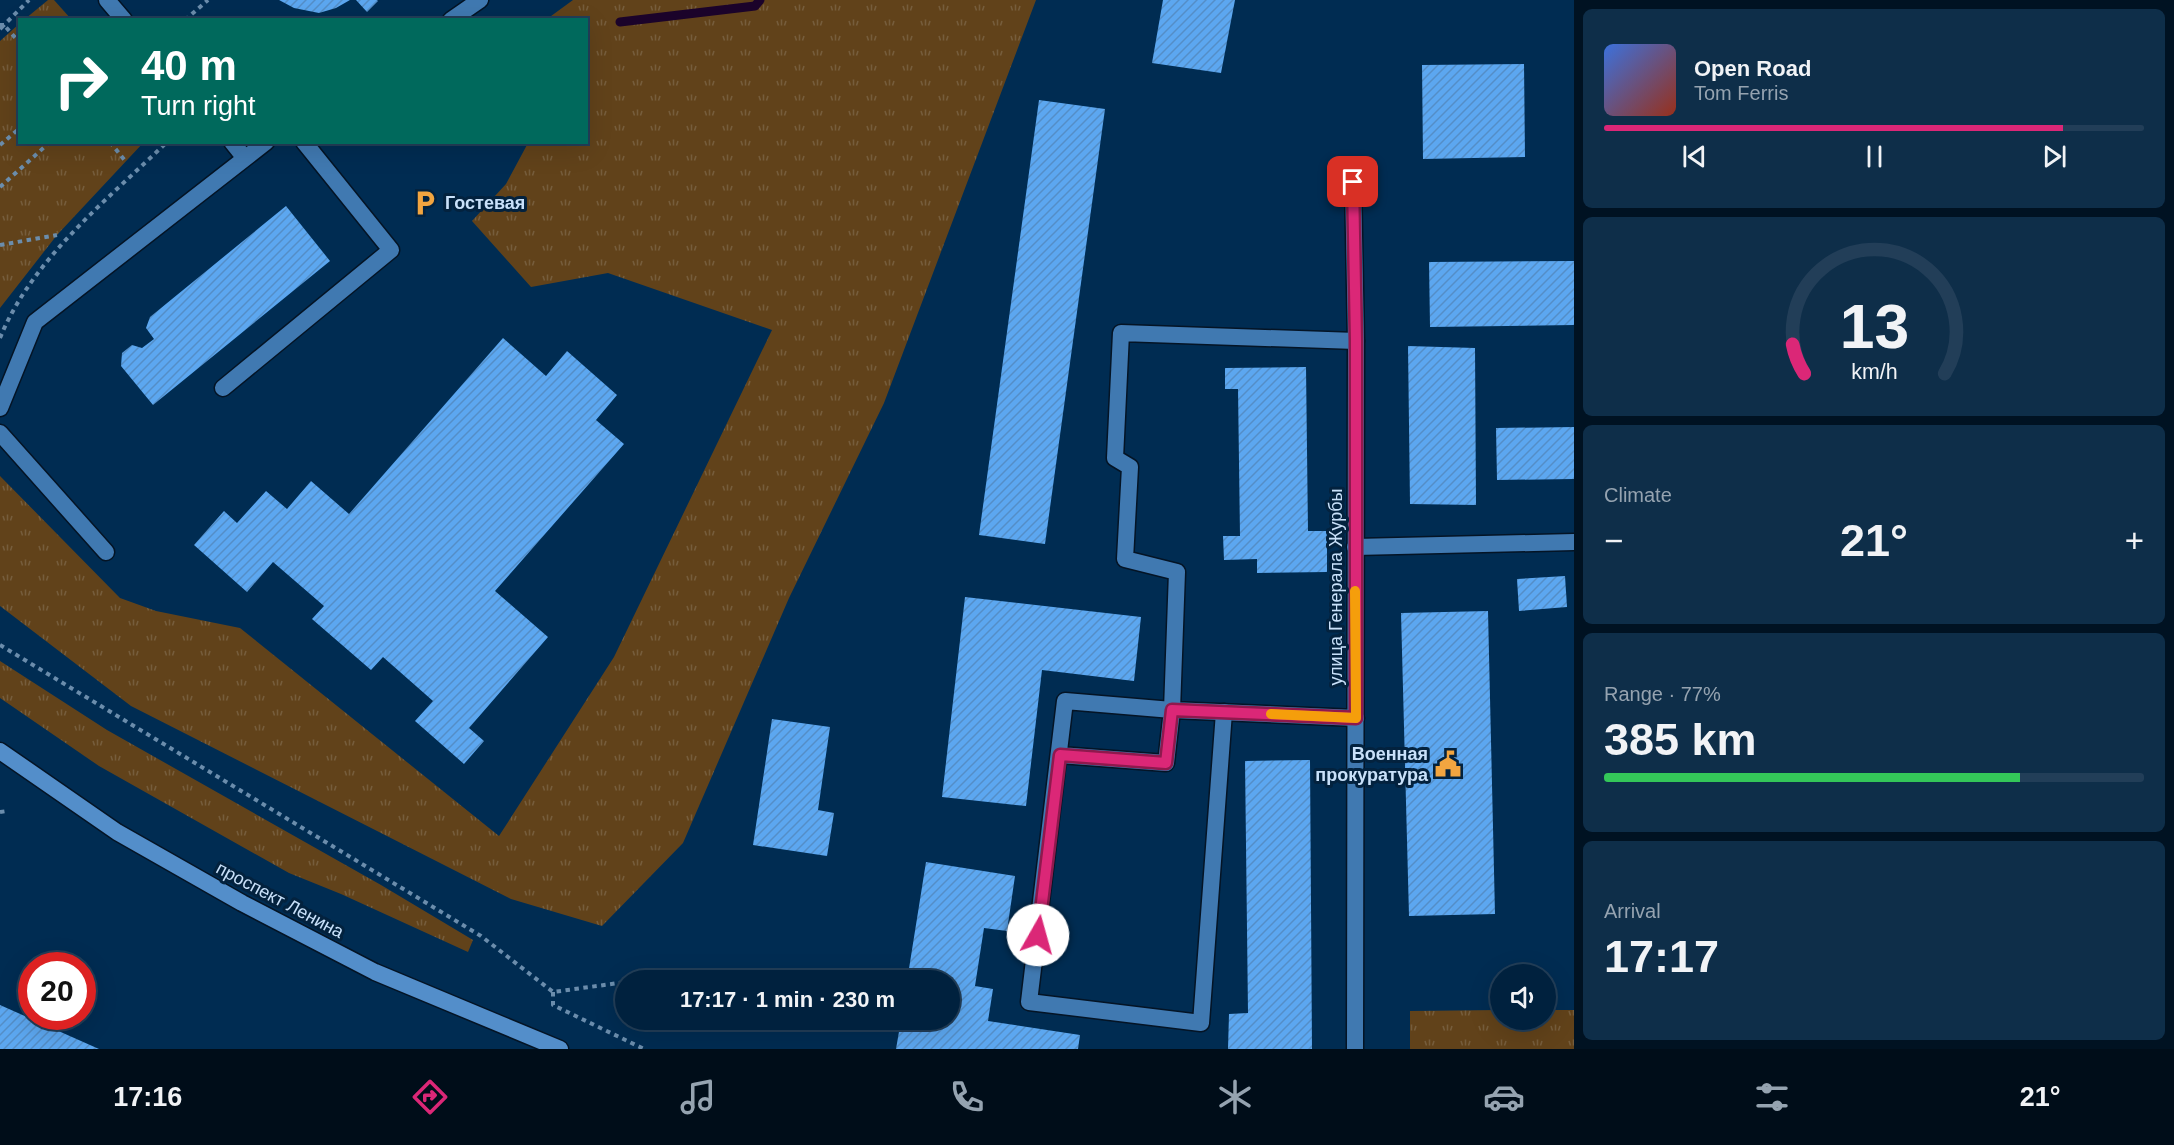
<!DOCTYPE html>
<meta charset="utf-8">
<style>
body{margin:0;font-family:Arial,sans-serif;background:#0e2e49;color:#f1f3f6;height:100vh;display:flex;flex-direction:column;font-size:22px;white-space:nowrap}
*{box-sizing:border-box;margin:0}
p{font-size:20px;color:#95a3b0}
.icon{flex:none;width:33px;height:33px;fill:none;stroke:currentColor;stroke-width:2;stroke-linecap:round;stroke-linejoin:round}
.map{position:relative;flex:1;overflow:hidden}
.panel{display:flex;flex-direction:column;gap:9px;padding:9px;background:#001222;width:600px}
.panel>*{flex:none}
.guide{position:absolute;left:18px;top:18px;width:570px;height:126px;border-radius:0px;box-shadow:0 6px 24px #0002,0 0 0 2px #223e58;background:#00695c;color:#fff;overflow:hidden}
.controls{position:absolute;left:1490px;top:964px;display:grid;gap:12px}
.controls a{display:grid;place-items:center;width:66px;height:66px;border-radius:50%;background:#00213e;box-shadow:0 6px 24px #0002,0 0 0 2px #223e58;font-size:30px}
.speed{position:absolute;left:18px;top:952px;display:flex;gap:12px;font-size:30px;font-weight:700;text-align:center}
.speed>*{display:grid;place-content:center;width:78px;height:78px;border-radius:50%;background:#00213e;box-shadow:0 6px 24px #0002,0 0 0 2px #223e58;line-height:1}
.speed .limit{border:9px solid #d22;background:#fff;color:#111}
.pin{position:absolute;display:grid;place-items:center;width:51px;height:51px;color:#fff;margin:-26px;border-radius:12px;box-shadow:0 3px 9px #0006}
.me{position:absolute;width:66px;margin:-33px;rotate:7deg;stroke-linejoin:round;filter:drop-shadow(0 0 4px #0008)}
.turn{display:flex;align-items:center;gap:21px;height:126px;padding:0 24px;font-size:27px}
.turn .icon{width:78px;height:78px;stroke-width:2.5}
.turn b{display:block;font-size:42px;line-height:51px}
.big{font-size:45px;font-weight:700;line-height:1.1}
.panel .tile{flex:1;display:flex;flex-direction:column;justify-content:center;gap:9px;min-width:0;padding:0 21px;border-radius:9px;background:#0e2e49}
.panel .dial{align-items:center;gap:0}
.dial svg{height:156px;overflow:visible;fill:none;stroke:#223e58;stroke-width:7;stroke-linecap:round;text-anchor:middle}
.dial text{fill:#f1f3f6;stroke:none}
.song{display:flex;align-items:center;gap:18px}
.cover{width:72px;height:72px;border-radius:9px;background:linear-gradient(135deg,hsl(220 70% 55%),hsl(10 70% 35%))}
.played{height:6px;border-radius:3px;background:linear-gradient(90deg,#db2777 85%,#223e58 85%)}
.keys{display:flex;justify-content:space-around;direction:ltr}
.heat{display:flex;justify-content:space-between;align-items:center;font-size:33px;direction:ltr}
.charge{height:9px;border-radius:4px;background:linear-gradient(90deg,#34c759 77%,#223e58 0)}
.trip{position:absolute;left:615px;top:970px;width:345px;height:60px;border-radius:30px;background:#00213e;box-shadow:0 6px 24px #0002,0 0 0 2px #223e58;font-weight:700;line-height:60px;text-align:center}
.tab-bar{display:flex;height:96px;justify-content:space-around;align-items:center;background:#000d19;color:#95a3b0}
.tab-bar .icon{width:42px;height:42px}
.tab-bar .selected{color:#db2777}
.tab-bar b{font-size:27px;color:#f1f3f6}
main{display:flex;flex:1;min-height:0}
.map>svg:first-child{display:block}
.grass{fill:url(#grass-tufts)}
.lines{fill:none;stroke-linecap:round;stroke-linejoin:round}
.stream{stroke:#1b032a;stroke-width:9}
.building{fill:url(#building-hatch)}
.service-casing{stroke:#041425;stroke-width:19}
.minor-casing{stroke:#041425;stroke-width:19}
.primary-casing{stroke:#041425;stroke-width:19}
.path{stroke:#6b8dac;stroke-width:4;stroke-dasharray:4.5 4.5;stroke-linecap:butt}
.service{stroke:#4079b1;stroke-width:16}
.minor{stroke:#4079b1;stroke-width:16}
.primary{stroke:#538eca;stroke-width:16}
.route-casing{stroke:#8e194d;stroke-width:15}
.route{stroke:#db2777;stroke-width:10}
.slow{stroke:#f59e0b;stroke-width:10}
.labels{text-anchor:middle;stroke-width:6;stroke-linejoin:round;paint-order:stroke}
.poi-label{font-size:18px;font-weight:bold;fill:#c9e1fa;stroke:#03223e;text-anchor:start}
.street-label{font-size:18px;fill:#c9e1fa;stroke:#03223e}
</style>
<main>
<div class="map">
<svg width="1574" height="1049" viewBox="0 0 1574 1049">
<defs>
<pattern id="grass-tufts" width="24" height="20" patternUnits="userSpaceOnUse" patternTransform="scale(1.5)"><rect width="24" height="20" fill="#61421a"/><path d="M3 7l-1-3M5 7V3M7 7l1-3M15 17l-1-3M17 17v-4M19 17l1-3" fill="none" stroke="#765d3c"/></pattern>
<pattern id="building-hatch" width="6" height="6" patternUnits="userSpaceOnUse" patternTransform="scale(1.5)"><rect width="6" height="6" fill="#5ca7f0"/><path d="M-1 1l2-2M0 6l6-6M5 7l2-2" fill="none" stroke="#548ec7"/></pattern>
</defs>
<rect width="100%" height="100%" fill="#002c52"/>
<g class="grass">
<path d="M48 0H54L71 19H25Z"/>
<path d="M573 0H1036L884 403 789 598 683 843 602 926 511 899 131 706 0 606V476L120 598 156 611 240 628 499 836 614 657 772 330 608 273 531 287 472 221 506 184 528 143 586 142V20L547 19Z"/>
<path d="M19 24 20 142 143 143 57 235 0 308V41Z"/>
<path d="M0 661 107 730 381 885 473 940 468 952 341 894 289 873 99 766 0 698Z"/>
<path d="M1500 1010V1020H1545V1010H1574V1049H1410V1011Z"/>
</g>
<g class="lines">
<path class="stream" d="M620 22 755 6 760 0"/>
</g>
<g class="building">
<path d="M279 0H350L336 8 319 13 294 8Z"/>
<path d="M356 0H377L378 1 367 12Z"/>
<path d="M1163 0H1235L1221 73 1152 63Z"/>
<path d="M1524 64 1525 157 1423 159 1422 65Z"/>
<path d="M1039 100 1105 109 1045 544 979 535Z"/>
<path d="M286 206 330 261 153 405 121 366 122 353 132 345 142 348 154 339 146 328 150 317Z"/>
<path d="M1574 261V325L1430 327 1429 262Z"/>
<path d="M503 338 546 376 567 351 617 395 596 420 624 444 495 591 548 637 469 728 484 741 464 764 415 721 433 701 383 657 371 670 312 619 324 606 273 562 247 592 194 545 224 511 237 523 266 491 287 509 311 481 349 514Z"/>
<path d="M1408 346 1475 348 1476 505 1410 504Z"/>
<path d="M1306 367 1308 531H1327V572L1257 573V559L1224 560 1223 536H1240L1238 389H1225V368Z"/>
<path d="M1574 427V479L1497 480 1496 428Z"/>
<path d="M1565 576 1567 607 1519 611 1517 579Z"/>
<path d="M965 597 1141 617 1134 681 1042 670 1026 806 942 797Z"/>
<path d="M1488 611 1495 914 1409 916 1401 613Z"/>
<path d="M772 719 830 727 818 810 834 813 827 856 753 845Z"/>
<path d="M1310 760 1312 1049H1228L1229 1014 1248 1013 1245 761Z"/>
<path d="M926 862 1015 876 1007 931 984 928 975 986 993 989 988 1021 1080 1035 1078 1049H896L901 1020H950V981H907Z"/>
<path d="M0 1005 99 1049H0Z"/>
</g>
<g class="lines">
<g class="service-casing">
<g id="service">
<path d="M107 0 124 20"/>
<path d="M451 20 480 0"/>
<path d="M232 142 244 157"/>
<path d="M1353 182 1356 341 1121 333 1115 458 1130 467 1125 559 1177 572 1172 710 1356 718"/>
<path d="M223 388 391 250 304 142"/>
<path d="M0 408 35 322 266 142"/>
<path d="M0 433 106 552"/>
<path d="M1355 547 1574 542"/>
<path d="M1060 755 1166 763 1172 710 1065 701 1029 1002 1201 1023 1224 712"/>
</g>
</g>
<g class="minor-casing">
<path id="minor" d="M1355 1049 1356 341"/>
</g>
<g class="primary-casing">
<path id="primary" d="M0 751 117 832 242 903 375 972 560 1049"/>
</g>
<g class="path">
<path d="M185 20 208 0"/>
<path d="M0 25H4L29 0"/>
<path d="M0 29 4 25 20 43"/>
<path d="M110 142 126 162"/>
<path d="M0 145 20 128"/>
<path d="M0 187 50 142"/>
<path d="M0 245 57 235"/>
<path d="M0 338C32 259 107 200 167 142"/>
<path d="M0 645 481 936 553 992 626 982"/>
<path d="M0 812 7 811"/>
<path d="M630 981 656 978"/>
<path d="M553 992V1005L644 1049"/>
</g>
<use href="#service" class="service"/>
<use href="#minor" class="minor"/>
<use href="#primary" class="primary"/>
</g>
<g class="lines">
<g class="route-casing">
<path id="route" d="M1038 935 1060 755 1166 763 1172 710 1356 718V341L1353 182"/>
</g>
<use href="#route" class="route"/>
<path class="slow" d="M1271 714 1356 718 1355 591"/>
</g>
<defs>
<g id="parking-bare" transform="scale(2.07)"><path d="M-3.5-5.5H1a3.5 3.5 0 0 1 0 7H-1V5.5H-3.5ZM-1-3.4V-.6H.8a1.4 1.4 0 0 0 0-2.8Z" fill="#f2a540" stroke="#03223e" stroke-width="2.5" paint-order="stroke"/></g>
<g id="civic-bare" transform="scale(2.07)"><path d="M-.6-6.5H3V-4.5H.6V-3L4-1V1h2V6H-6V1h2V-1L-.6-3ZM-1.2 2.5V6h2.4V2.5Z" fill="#f2a540" stroke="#03223e" stroke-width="2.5" paint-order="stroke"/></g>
</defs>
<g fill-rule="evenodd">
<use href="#parking-bare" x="425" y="203"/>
<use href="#civic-bare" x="1448" y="764"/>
</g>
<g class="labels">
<g class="poi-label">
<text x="445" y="209">Гостевая</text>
<text x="1428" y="760" text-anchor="end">Военная<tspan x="1428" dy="21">прокуратура</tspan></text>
</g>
<g class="street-label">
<text transform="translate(1336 587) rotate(-90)" y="6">улица Генерала Журбы</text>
<text transform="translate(280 900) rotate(28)" y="6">проспект Ленина</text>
</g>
</g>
</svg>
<div class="controls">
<a><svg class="icon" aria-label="sound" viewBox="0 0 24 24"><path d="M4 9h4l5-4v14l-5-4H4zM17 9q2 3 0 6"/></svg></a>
</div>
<div class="speed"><div class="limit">20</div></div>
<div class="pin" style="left:1353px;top:182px;background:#d93025"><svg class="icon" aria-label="arrive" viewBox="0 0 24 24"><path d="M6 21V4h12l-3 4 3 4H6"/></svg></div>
<svg class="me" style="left:1038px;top:935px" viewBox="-20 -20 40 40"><circle r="19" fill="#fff"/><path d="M0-13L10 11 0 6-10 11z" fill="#db2777"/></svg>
<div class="trip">17:17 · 1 min · 230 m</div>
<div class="guide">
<div class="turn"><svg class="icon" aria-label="right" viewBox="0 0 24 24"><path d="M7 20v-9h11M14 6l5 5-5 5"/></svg><div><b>40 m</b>Turn right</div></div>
</div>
</div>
<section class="panel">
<div class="tile">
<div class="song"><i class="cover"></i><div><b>Open Road</b><p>Tom Ferris</p></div></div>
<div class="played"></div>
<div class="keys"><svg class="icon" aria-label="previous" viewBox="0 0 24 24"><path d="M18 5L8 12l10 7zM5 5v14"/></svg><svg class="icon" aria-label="pause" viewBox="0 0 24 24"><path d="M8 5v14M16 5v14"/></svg><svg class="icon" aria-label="next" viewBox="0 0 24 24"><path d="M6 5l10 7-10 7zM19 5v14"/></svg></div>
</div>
<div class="tile dial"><svg viewBox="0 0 100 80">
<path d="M14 69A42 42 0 1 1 86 69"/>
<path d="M14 69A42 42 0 0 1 8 54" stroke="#db2777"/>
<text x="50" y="56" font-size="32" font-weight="700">13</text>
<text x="50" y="72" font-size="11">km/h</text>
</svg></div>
<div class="tile"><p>Climate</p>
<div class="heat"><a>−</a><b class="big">21°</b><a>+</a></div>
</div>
<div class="tile"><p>Range · 77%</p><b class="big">385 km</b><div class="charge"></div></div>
<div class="tile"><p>Arrival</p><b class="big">17:17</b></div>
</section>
</main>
<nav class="tab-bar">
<b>17:16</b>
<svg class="icon selected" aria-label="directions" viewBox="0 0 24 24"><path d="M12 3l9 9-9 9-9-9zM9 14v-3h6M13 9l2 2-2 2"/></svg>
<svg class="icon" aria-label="music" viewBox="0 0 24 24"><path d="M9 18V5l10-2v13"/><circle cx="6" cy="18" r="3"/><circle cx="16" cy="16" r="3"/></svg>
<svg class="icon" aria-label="phone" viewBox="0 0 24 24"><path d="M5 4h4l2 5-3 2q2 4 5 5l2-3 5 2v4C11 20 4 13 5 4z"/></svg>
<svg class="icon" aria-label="climate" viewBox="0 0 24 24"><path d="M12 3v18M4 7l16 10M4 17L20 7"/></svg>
<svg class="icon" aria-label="car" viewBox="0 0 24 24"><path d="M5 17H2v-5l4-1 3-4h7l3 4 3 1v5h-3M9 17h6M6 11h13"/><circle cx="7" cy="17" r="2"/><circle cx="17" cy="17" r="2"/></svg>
<svg class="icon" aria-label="filters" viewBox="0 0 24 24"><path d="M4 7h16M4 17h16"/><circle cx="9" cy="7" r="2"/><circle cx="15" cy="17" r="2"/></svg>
<b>21°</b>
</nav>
